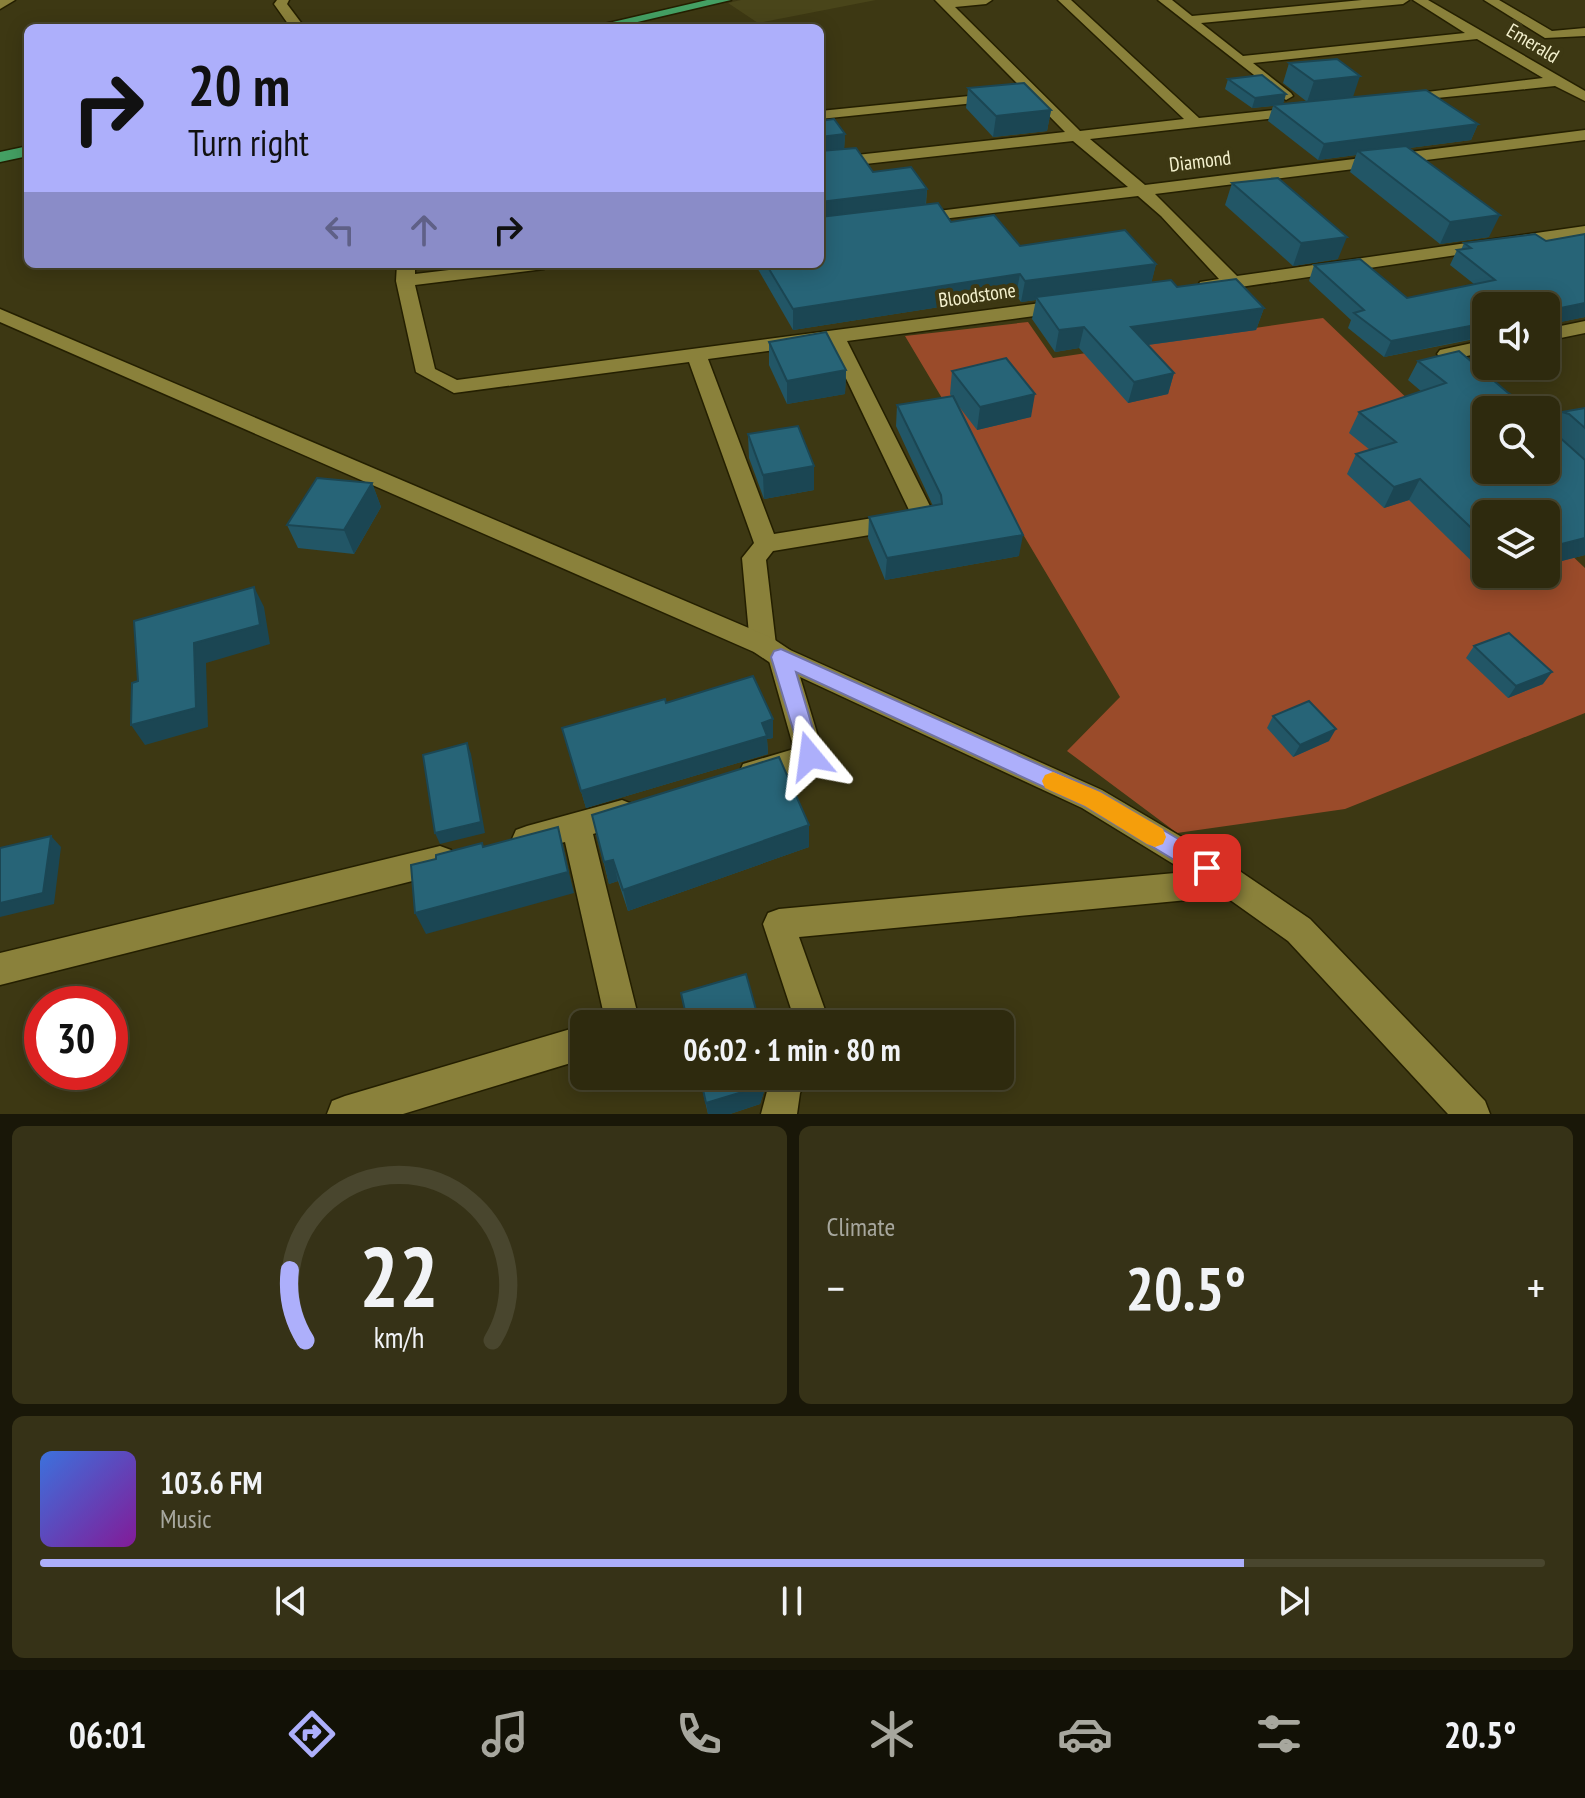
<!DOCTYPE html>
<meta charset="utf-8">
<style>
body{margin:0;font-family:"PT Sans Narrow",sans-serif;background:#363217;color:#f1f3f6;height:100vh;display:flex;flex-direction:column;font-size:30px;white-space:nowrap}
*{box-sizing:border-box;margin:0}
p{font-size:26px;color:#a7a79e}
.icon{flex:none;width:44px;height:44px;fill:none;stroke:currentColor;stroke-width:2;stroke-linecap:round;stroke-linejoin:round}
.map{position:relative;height:1114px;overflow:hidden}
.panel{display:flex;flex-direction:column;gap:12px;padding:12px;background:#191708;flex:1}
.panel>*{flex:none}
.hud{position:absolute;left:24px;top:24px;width:800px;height:244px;border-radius:12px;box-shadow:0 4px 20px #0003,0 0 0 2px #49462e;background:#adaffb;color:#111;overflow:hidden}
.tools{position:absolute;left:1472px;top:292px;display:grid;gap:16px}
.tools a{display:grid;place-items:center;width:88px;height:88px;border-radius:12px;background:#2e2a0e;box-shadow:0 4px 20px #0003,0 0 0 2px #49462e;font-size:40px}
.speed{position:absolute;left:24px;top:986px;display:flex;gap:16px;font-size:40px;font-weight:700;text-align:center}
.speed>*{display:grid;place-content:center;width:104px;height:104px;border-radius:50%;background:#2e2a0e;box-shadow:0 4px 20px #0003,0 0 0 2px #49462e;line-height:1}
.speed .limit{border:12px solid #d22;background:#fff;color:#111}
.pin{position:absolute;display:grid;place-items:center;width:68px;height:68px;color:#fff;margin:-34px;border-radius:16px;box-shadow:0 4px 12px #0006}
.me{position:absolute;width:88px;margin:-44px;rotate:344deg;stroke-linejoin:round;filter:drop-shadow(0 0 6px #0008)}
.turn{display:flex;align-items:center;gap:28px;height:168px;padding:0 32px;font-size:36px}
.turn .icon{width:104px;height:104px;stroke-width:2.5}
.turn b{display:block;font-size:56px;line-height:68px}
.lanes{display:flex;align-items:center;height:76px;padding:0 32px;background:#0003;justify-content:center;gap:40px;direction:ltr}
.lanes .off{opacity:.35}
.big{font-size:60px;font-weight:800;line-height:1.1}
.panel .widget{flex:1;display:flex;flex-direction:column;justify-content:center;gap:12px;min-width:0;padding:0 28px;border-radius:12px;background:#363217}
.panel .dial{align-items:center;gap:0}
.dial svg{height:208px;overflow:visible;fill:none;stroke:#49462e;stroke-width:7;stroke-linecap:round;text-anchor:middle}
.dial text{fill:#f1f3f6;stroke:none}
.song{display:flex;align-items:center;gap:24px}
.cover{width:96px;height:96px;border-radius:12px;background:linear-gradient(135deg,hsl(220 70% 55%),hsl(290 70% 35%))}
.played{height:8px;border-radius:4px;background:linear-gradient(90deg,#adaffb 80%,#49462e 80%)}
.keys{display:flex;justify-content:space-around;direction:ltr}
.heat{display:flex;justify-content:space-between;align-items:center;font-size:44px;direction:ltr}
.panel .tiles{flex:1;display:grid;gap:12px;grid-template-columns:1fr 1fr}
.widget:last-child{grid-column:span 2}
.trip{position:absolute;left:570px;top:1010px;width:444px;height:80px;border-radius:12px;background:#2e2a0e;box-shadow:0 4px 20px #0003,0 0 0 2px #49462e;font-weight:800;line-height:80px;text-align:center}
.tab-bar{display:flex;height:128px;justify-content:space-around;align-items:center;background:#121106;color:#a7a79e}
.tab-bar .icon{width:56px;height:56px}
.tab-bar .on{color:#adaffb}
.tab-bar b{font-size:36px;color:#f1f3f6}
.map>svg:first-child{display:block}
.built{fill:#49451a}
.forest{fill:#9a4b2a}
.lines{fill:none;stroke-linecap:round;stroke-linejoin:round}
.service-casing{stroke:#241f00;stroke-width:3}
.minor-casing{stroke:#241f00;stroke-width:3}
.tertiary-casing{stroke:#241f00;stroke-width:3}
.primary-casing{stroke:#241f00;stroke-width:3}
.service{fill:#8a813b;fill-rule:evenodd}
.minor{fill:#8a813b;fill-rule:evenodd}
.tertiary{fill:#8a813b;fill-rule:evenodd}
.primary{fill:#44a063;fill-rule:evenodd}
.wall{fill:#225666}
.shaded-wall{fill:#1b4653}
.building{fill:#276477;stroke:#1b4653;stroke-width:2}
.route{fill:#adaffb;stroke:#7072a3;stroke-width:2}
.slow{fill:#f59e0b}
.labels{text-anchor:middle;stroke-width:8;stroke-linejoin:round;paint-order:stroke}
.far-street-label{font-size:20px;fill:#f4f1ce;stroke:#3d3813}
</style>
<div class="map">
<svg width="1585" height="1114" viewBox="0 0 1585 1114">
<rect width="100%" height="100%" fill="#3d3813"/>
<path class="built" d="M741 0H876L758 23 728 3Z"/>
<path class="forest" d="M1323 318 1528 514H1486V574H1546V531L1585 568V713L1345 809 1177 833 1067 751 1120 697 905 336 1028 322 1053 358Z"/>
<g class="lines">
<g class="service-casing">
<g id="service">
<path d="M277 0H289L287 4 305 28H291L274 4Z"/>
<path d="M1484 0H1499L1552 31 1585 28V36L1545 38Z"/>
<path d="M1230 868 1241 872 1245 882 1241 892 1230 896 799 937 830 1024H796L763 924 768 913 779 909Z"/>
<path d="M771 1076H809L800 1093 797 1114H761Z"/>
</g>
</g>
<g class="minor-casing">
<g id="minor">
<path d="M0 0H15L0 9Z"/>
<path d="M935 0H992L986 4 955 7 1080 131 1184 119 1058 0H1071L1199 118 1302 107 1309 111 1302 115 1090 139 1145 185 1585 130V140L1155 194 1237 276 1585 226V236L1207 292 1198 286 1200 282 1219 279 1161 216 1138 196 908 223 905 219 914 214 1128 187 1073 141 820 169V159L1065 132Z"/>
<path d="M1158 0H1172L1192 16 1362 0H1409L1403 4 1201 23 1243 56 1465 33 1413 0H1428L1585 91V101L1555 86 1397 102V96L1402 95 1543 78 1477 39 1253 63 1291 93 1293 96 1286 100Z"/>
<path d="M999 93 1006 97 1004 100 820 119V111Z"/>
<path d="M397 264H415V274L500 264H553L544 269 415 285 435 369 457 380 1064 300 1073 306 1064 312 847 341 936 518 932 524 924 526 773 551 766 560 776 645 774 649 781 647 790 650 794 657 824 756 820 764 753 785 743 782 739 773 743 764 794 749 768 657 770 653 763 655 754 652 750 645 742 558 754 543 689 362 454 393 416 372 396 281ZM829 343 910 512 774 534 708 359Z"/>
<path d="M1585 321V333L1546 341V329Z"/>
<path d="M1486 340V352L1462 357 1521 410H1498L1437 354 1440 350Z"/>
<path d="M622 800 632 804 637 813 632 822 593 834 640 1024H606L565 842 527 852 516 848 512 839 516 830 527 826Z"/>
<path d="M440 846 451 850 455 860 451 870 440 874 0 985V953Z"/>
<path d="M584 1025V1059L403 1114H327L332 1101 345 1096Z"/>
</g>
</g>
<g class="tertiary-casing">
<path id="tertiary" d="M0 309 772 638 790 650 1102 790 1241 872 1310 919 1485 1101 1490 1114H1448L1288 941 1219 892 1082 808 772 664 754 652 0 322Z"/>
</g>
<g class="primary-casing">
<g id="primary">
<path d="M707 0H731L612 28H587Z"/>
<path d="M28 146V156L0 162V152Z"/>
</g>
</g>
<use href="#service" class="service"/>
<use href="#minor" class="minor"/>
<use href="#tertiary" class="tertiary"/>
<use href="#primary" class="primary"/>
</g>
<g class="wall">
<path d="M1289 63 1353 97 1478 124 1471 140 1409 148 1489 237 1440 244 1350 172 1356 155 1318 160 1268 121 1273 106 1252 108 1225 89 1228 79 1283 104 1306 101 1283 83Z"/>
<path d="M968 88 1051 110 1047 131 993 137 966 108Z"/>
<path d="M845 134 844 149 873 172 927 189 926 205 951 222 1020 246 1156 264 1151 283 1177 287 1264 308 1256 330 1148 345 1174 373 1168 394 1128 403 1079 348 1055 352 1032 319 1036 300 1021 302 1016 295 793 330 755 264H820Z"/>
<path d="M1232 183 1338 259 1293 266 1225 205Z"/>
<path d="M1585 234V317L1384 357 1348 328 1351 320 1309 281 1314 265 1407 298 1474 284 1450 265 1457 250H1461L1464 243 1546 241Z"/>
<path d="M769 342 846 370 845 394 787 404 769 365Z"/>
<path d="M1418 361 1486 410 1556 420 1562 412 1585 408V555L1546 565V514H1486V574H1512L1491 580 1409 500 1384 508 1347 474 1356 454 1370 450 1349 433 1359 412 1422 392 1408 380Z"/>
<path d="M952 371 1031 417 977 430 957 404 1019 556 885 580 868 538 869 517 933 506 896 426 897 405 951 396 950 394Z"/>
<path d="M748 434 814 466V490L764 499 749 458Z"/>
<path d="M372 483 381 507 354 554 298 548 287 525Z"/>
<path d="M1474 646 1543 684 1508 698 1466 658Z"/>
<path d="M666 703 773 738 767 739 768 754 586 808 562 728Z"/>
<path d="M1273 716 1329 741 1293 757 1267 728Z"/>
<path d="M592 815 809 825V847L628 911 618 881 609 884Z"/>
<path d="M699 1076H769L760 1104 730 1114H708Z"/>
</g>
<g class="shaded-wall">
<path d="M1360 76 1353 97 1307 102 1314 81Z"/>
<path d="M1286 94 1283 105 1252 108 1255 98Z"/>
<path d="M1051 110 1047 131 993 137 996 116Z"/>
<path d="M1478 124 1471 140 1363 154 1358 151 1356 155 1318 160 1324 144Z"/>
<path d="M845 134 844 153 820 157V137Z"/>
<path d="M927 189 925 209 820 222V202Z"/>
<path d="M1500 215 1489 237 1440 244 1450 222Z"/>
<path d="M1347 237 1338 259 1293 266 1301 243Z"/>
<path d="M1156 264 1151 285 1036 297V300L1021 302 1025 281Z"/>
<path d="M1020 274 1016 295 793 330V309Z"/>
<path d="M1585 303V317L1546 325V311Z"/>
<path d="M1264 308 1256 330 1125 348 1131 327Z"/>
<path d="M1486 323V336L1384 357 1391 341Z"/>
<path d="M1084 327 1079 348 1055 352 1059 330Z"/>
<path d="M846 370 845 394 787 404V381Z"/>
<path d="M1174 373 1168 394 1128 403 1134 382Z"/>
<path d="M1035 394 1031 417 977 430 980 407Z"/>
<path d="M814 466V490L764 499 763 475Z"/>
<path d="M1420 479 1409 500 1384 508 1394 487Z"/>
<path d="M372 483 381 507 354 554 344 530Z"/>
<path d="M1023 535 1019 556 885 580 887 558Z"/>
<path d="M1585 538V555L1546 565V548Z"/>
<path d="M1494 574H1512L1491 580Z"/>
<path d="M254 587 264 607 270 644 206 663 208 727 145 745 131 725 194 643Z"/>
<path d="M1552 672 1543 684 1508 698 1516 686Z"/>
<path d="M773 719V738L767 739 768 754 586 808 581 791Z"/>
<path d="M1336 729 1329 741 1293 757 1300 745Z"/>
<path d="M467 743 471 754 485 833 440 844 435 833Z"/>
<path d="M809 825V847L628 911 623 890Z"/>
<path d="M558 827 574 893 426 934 415 913Z"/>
<path d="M51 836 61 847 54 904 0 917V903Z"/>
<path d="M613 860 618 881 609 884 604 862Z"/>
<path d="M763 1076H769L760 1104 730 1114H708L706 1103Z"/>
</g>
<g class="building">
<path d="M1337 59 1360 76 1314 81 1289 63Z"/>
<path d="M1262 75 1286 94 1255 98 1228 79Z"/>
<path d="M1024 83 1051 110 996 116 968 88Z"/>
<path d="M1426 90 1478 124 1324 144 1273 105Z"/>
<path d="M834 119 845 134 820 137V121Z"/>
<path d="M1406 146 1500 215 1450 222 1358 151Z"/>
<path d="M856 148 873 172 911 167 927 189 820 202V151Z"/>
<path d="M1278 178 1347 237 1301 243 1232 183Z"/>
<path d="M938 203 951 222 994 215 1020 246 1125 230 1156 264 1025 281 1020 274 793 309 766 264H820V217Z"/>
<path d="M1535 234 1546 241 1585 234V303L1546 311V306H1486V323L1391 341 1354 313 1364 310 1314 265 1360 259 1407 298 1495 280 1457 250 1471 248 1464 243Z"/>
<path d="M1236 279 1264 308 1131 327 1174 373 1134 382 1084 327 1059 330 1036 297 1171 280 1177 287Z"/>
<path d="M826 332 846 370 787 381 769 342Z"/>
<path d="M1459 351 1507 392 1534 410H1486V470H1546V414L1556 413 1557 435 1585 460V538L1546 548V514H1486V542L1420 479 1394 487 1356 454 1396 442 1359 412 1446 383 1418 361Z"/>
<path d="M1006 358 1035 394 980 407 952 371Z"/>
<path d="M953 396 1023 535 887 558 869 517 942 504 941 495 897 405Z"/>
<path d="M1585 408V428L1569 414 1562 412Z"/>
<path d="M798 426 814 466 763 475 748 434Z"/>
<path d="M317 478 372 483 344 530 287 525Z"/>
<path d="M254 587 260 625 194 643 196 708 131 725 132 683 138 681 134 621Z"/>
<path d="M1509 633 1552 672 1516 686 1474 646Z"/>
<path d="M753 676 773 719 762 723 767 736 581 791 562 728 665 699 666 703Z"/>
<path d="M1309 701 1336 729 1300 745 1273 716Z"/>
<path d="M467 743 481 822 435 833 423 755Z"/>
<path d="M779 757 809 825 623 890 613 860 604 862 592 815Z"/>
<path d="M558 827 568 872 415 913 411 865 436 859V855L482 843 483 847Z"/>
<path d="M51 836 43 893 0 903V848Z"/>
<path d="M746 974 760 1024H688L681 993Z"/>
<path d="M700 1076H763L759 1087 706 1103Z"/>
</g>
<path class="route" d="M781 649 1100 792 1215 861 1219 868 1215 875 1207 878 1199 875 1085 806 796 672 821 756 818 762 810 765 803 762 771 657 774 651Z"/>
<path class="slow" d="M1053 772 1100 792 1163 829 1166 837 1163 844 1155 847 1147 844 1085 806 1045 788 1042 781 1045 775Z"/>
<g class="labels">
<g class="far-street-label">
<text transform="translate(1533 43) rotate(31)" y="7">Emerald</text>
<text transform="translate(1200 161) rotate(-7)" y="7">Diamond</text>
<text transform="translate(977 295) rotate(-8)" y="7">Bloodstone</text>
</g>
</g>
</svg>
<div class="tools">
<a><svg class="icon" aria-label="sound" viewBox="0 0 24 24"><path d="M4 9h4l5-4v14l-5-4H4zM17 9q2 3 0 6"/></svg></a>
<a><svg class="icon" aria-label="search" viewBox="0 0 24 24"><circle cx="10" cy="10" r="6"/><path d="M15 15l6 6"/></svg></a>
<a><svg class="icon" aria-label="layers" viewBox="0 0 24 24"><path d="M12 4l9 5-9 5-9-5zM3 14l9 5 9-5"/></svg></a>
</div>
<div class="speed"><div class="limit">30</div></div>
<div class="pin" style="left:1207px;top:868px;background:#d93025"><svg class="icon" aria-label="arrive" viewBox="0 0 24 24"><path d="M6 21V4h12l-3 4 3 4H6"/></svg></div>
<svg class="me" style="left:810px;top:756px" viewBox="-20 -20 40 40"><path d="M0-17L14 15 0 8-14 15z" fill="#adaffb" stroke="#fff" stroke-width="4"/></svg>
<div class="trip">06:02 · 1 min · 80 m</div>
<div class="hud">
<div class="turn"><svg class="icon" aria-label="right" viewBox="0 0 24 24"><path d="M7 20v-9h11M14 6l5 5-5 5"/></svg><div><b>20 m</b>Turn right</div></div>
<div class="lanes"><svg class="icon off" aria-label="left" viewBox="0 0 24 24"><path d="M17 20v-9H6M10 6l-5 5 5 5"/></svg><svg class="icon off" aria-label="ahead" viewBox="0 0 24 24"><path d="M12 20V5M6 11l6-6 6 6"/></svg><svg class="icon" aria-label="right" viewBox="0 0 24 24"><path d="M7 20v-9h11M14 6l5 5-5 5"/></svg></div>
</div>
</div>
<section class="panel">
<div class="tiles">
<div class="widget dial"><svg viewBox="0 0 100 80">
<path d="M14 69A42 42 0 1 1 86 69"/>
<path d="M14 69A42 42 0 0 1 8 42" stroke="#adaffb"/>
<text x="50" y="56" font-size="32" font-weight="700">22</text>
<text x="50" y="72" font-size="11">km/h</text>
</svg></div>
<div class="widget"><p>Climate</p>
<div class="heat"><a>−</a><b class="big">20.5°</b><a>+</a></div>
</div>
<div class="widget">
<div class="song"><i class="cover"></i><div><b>103.6 FM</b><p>Music</p></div></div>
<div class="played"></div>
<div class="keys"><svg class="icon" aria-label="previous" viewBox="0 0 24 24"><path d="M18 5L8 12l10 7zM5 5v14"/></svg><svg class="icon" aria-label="pause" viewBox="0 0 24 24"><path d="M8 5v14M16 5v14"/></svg><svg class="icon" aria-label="next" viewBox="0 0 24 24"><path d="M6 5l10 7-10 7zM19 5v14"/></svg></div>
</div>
</div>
</section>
<nav class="tab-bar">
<b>06:01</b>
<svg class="icon on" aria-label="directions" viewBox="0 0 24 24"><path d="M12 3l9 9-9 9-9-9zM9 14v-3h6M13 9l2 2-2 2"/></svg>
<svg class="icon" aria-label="music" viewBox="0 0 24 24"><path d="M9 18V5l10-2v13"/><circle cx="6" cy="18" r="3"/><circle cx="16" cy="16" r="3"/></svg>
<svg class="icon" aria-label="phone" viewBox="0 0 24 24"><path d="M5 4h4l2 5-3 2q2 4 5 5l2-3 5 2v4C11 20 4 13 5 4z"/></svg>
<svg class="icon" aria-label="climate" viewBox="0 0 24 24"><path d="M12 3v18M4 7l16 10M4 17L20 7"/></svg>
<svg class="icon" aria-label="car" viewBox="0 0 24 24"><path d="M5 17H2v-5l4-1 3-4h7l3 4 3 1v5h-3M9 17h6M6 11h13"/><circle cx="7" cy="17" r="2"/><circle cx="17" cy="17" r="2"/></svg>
<svg class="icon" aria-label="filters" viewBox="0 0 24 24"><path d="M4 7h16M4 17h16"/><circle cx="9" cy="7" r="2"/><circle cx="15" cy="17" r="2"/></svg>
<b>20.5°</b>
</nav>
